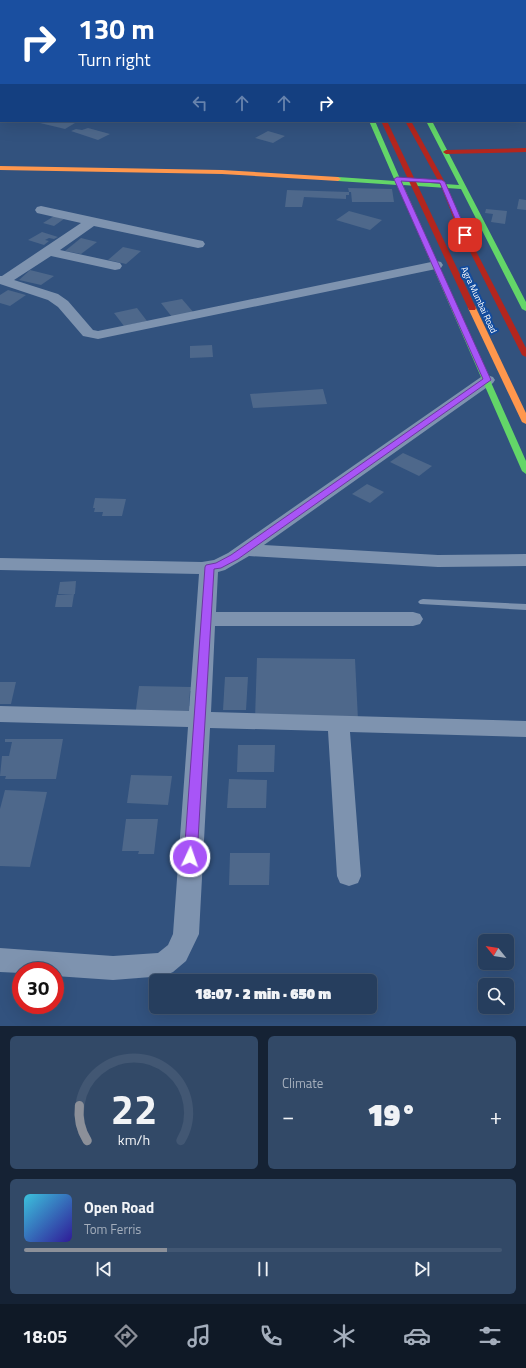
<!DOCTYPE html>
<meta charset="utf-8">
<style>
body{margin:0;font-family:"Titillium Web",sans-serif;background:#324967;color:#f1f3f6;height:100vh;display:flex;flex-direction:column;font-size:15px;white-space:nowrap}
*{box-sizing:border-box;margin:0}
p{font-size:13px;color:#a4aebc}
.icon{flex:none;width:22px;height:22px;fill:none;stroke:currentColor;stroke-width:2;stroke-linecap:round;stroke-linejoin:round}
.map{position:relative;height:1026px;overflow:hidden}
.drawer{display:flex;flex-direction:column;gap:10px;padding:10px;background:#152234;flex:1}
.drawer>*{flex:none}
.top-card{position:absolute;left:0px;top:0px;width:526px;height:122px;box-shadow:0 4px 16px #0002,0 0 0 1px #425773;background:#1a4fa0;color:#fff;overflow:hidden}
.needle{width:26px;rotate:300deg}
.buttons{position:absolute;left:478px;top:934px;display:grid;gap:8px}
.buttons a{display:grid;place-items:center;width:36px;height:36px;border-radius:6px;background:#263e5e;box-shadow:0 4px 16px #0002,0 0 0 1px #425773;font-size:20px}
.speed{position:absolute;left:12px;top:962px;display:flex;gap:8px;font-size:20px;font-weight:700;text-align:center}
.speed>*{display:grid;place-content:center;width:52px;height:52px;border-radius:50%;background:#263e5e;box-shadow:0 4px 16px #0002,0 0 0 1px #425773;line-height:1}
.speed .limit{border:6px solid #d22;background:#fff;color:#111}
.pin{position:absolute;display:grid;place-items:center;width:34px;height:34px;color:#fff;margin:-17px;border-radius:8px;box-shadow:0 2px 6px #0006}
.me{position:absolute;width:44px;margin:-22px;rotate:3deg;stroke-linejoin:round;filter:drop-shadow(0 0 3px #0008)}
.turn{display:flex;align-items:center;gap:14px;height:84px;padding:0 12px;font-size:18px}
.turn .icon{width:52px;height:52px;stroke-width:2.5}
.turn b{display:block;font-size:28px;line-height:34px}
.lanes{display:flex;align-items:center;height:38px;padding:0 12px;background:#0003;justify-content:center;gap:20px;direction:ltr}
.lanes .off{opacity:.35}
.big{font-size:30px;font-weight:800;line-height:1.1}
.drawer .card{flex:1;display:flex;flex-direction:column;justify-content:center;gap:6px;min-width:0;padding:0 14px;border-radius:6px;background:#324967}
.drawer .dial{align-items:center;gap:0}
.dial svg{height:104px;overflow:visible;fill:none;stroke:#425773;stroke-width:7;stroke-linecap:round;text-anchor:middle}
.dial text{fill:#f1f3f6;stroke:none}
.song{display:flex;align-items:center;gap:12px}
.cover{width:48px;height:48px;border-radius:6px;background:linear-gradient(135deg,hsl(190 70% 55%),hsl(250 70% 35%))}
.played{height:4px;border-radius:2px;background:linear-gradient(90deg,#8c9099 30%,#425773 30%)}
.keys{display:flex;justify-content:space-around;direction:ltr}
.heat{display:flex;justify-content:space-between;align-items:center;font-size:22px;direction:ltr}
.drawer .tiles{flex:1;display:grid;gap:10px;grid-template-columns:1fr 1fr}
.card:last-child{grid-column:span 2}
.trip{position:absolute;left:149px;top:974px;width:228px;height:40px;border-radius:6px;background:#263e5e;box-shadow:0 4px 16px #0002,0 0 0 1px #425773;font-weight:800;line-height:40px;text-align:center}
.dock{display:flex;height:64px;justify-content:space-around;align-items:center;background:#0f1926;color:#a4aebc}
.dock .icon{width:28px;height:28px}
.dock .active{color:#8c9099}
.dock b{font-size:18px;color:#f1f3f6}
.map>svg:first-child{display:block}
.building{fill:#4e688b}
.lines{fill:none;stroke-linecap:round;stroke-linejoin:round}
.lane{fill:#7e93af;fill-rule:evenodd}
.street{fill:#7e93af;fill-rule:evenodd}
.fast{fill:#63d668;fill-rule:evenodd}
.slow{fill:#ff974d;fill-rule:evenodd}
.jam{fill:#b3261e;fill-rule:evenodd}
.route{fill:#a855f7;stroke:#6d37a1}
.labels{text-anchor:middle;stroke-width:4;stroke-linejoin:round;paint-order:stroke}
.far-street-label{font-size:9px;fill:#fff;stroke:#134c9e}
</style>
<div class="map">
<svg width="526" height="1026" viewBox="0 0 526 1026">
<rect width="100%" height="100%" fill="#32527e"/>
<g class="building">
<path d="M43 121H68L75 123 65 129 40 123Z"/>
<path d="M88 128 110 134 98 140 71 131 76 129 82 130Z"/>
<path d="M268 131 285 136 273 143 255 138Z"/>
<path d="M348 188 392 189 394 202H352L351 192H349Z"/>
<path d="M287 190 349 192V195H346V199L304 197 302 207H285Z"/>
<path d="M519 199 526 200V210L517 209Z"/>
<path d="M486 209 507 211 505 224 491 222 493 214 485 213Z"/>
<path d="M349 211 382 220 370 230 336 220Z"/>
<path d="M54 216 64 219 54 226 43 223Z"/>
<path d="M42 232 58 237 54 239 49 238 45 240 49 241 44 245 28 240Z"/>
<path d="M81 238 97 242 81 254 65 251Z"/>
<path d="M123 247 141 251 126 264 108 260Z"/>
<path d="M30 270 54 276 41 285 19 280Z"/>
<path d="M8 290 26 295 10 306 0 303V295Z"/>
<path d="M182 299 194 313 172 317 161 303Z"/>
<path d="M137 308 147 321 124 326 114 313Z"/>
<path d="M212 345 213 357 190 358V346Z"/>
<path d="M323 389 327 404 253 408 250 394Z"/>
<path d="M403 453 432 466 419 476 390 462Z"/>
<path d="M367 484 384 492 370 503 352 494Z"/>
<path d="M95 498 126 499 122 516H102L103 512H94L95 508H93Z"/>
<path d="M76 581 75 594H58L60 582Z"/>
<path d="M74 594 72 607H55L57 595Z"/>
<path d="M257 658 355 659 358 720 255 719Z"/>
<path d="M225 677H248L246 710H223Z"/>
<path d="M0 682H16L11 704H0Z"/>
<path d="M139 686 191 687 194 689V691H190L189 706H195V712L135 717Z"/>
<path d="M5 739H63L56 779H5L6 776H0L2 756H9L12 742H5Z"/>
<path d="M238 745H275L274 772H237Z"/>
<path d="M131 775 172 776 168 805 127 803Z"/>
<path d="M229 779 267 780 266 808H227Z"/>
<path d="M5 790 47 792 30 867 0 866V809Z"/>
<path d="M126 819H158L154 854H138L139 851H122Z"/>
<path d="M230 853H270L269 885H229Z"/>
</g>
<g class="lines">
<path class="lane" d="M423 599 526 604V610L420 604 418 602 420 600Z"/>
<g class="street">
<path d="M41 206 198 240 203 241 205 244 203 247 198 248 94 226 60 250 120 263 122 266 120 269 115 270 51 256 14 280 58 294 68 301 93 330 98 331 436 261 441 262 443 265 441 268 436 269 98 339 83 336 58 307 48 300 0 284V276H2L81 223 37 213 35 210 37 207Z"/>
<path d="M487 375 493 377 495 380 493 383 264 545 438 555 526 554V566L438 567 249 556 225 570 218 572 216 612H413L420 614 423 619 420 624 413 626H215L211 712 526 721V737L350 732 361 876 358 883 349 886 340 883 337 876 328 731 210 728 199 934 186 961 173 972 164 976 113 980 55 976V971H21V973L0 972V948L113 956 158 953 168 945 173 934 188 727 0 722V706L189 711 199 574 0 570V558L202 562 214 560 228 553 481 377Z"/>
</g>
<g class="fast">
<rect x="317" y="0" width="4" height="1"/>
<rect x="348" y="0" width="4" height="1"/>
<path d="M369 121H375L401 181 459 185 426 121H432L526 302V311L522 309 461 189 403 185 526 461V474L522 471 397 185 338 181 335 179 338 177 395 181Z"/>
</g>
<g class="slow">
<path d="M364 0H368L369 1H365Z"/>
<path d="M0 166 222 170 338 177 341 179 338 181 222 174 0 170Z"/>
<path d="M469 306H475L476 308 526 413V424L522 422 468 308Z"/>
</g>
<g class="jam">
<rect x="330" y="0" width="4" height="1"/>
<path d="M381 121H387L476 308 475 310H469L468 308Z"/>
<path d="M405 121H411L447 186 461 222 526 348V357L522 355 455 222 441 186Z"/>
<path d="M526 148V152L446 154 443 152 446 150Z"/>
</g>
</g>
<path class="route" d="M397 177 442 180 445 182 468 235 467 236 462 235 440 183 401 181 491 380 238 559 221 568 214 569 197 857 195 861 190 862 186 861 184 857 205 567 206 565 216 563 231 555 483 379 394 179Z"/>
<g class="labels">
<g class="far-street-label">
<text transform="translate(479 300) rotate(65)" y="3">Agra Mumbai Road</text>
</g>
</g>
</svg>
<div class="buttons">
<a><svg class="needle" viewBox="-14 -14 28 28"><path d="M0-13l5 13h-10z" fill="#e53935"/><path d="M0 13l5-13h-10z" fill="#a4aebc"/></svg></a>
<a><svg class="icon" aria-label="search" viewBox="0 0 24 24"><circle cx="10" cy="10" r="6"/><path d="M15 15l6 6"/></svg></a>
</div>
<div class="speed"><div class="limit">30</div></div>
<div class="pin" style="left:465px;top:235px;background:#d93025"><svg class="icon" aria-label="arrive" viewBox="0 0 24 24"><path d="M6 21V4h12l-3 4 3 4H6"/></svg></div>
<svg class="me" style="left:190px;top:857px" viewBox="-20 -20 40 40"><circle r="17" fill="#a855f7" stroke="#fff" stroke-width="3"/><path d="M0-11L8 9 0 5-8 9z" fill="#fff"/></svg>
<div class="trip">18:07 · 2 min · 650 m</div>
<div class="top-card">
<div class="turn"><svg class="icon" aria-label="right" viewBox="0 0 24 24"><path d="M7 20v-9h11M14 6l5 5-5 5"/></svg><div><b>130 m</b>Turn right</div></div>
<div class="lanes"><svg class="icon off" aria-label="left" viewBox="0 0 24 24"><path d="M17 20v-9H6M10 6l-5 5 5 5"/></svg><svg class="icon off" aria-label="ahead" viewBox="0 0 24 24"><path d="M12 20V5M6 11l6-6 6 6"/></svg><svg class="icon off" aria-label="ahead" viewBox="0 0 24 24"><path d="M12 20V5M6 11l6-6 6 6"/></svg><svg class="icon" aria-label="right" viewBox="0 0 24 24"><path d="M7 20v-9h11M14 6l5 5-5 5"/></svg></div>
</div>
</div>
<section class="drawer">
<div class="tiles">
<div class="card dial"><svg viewBox="0 0 100 80">
<path d="M14 69A42 42 0 1 1 86 69"/>
<path d="M14 69A42 42 0 0 1 8 42" stroke="#8c9099"/>
<text x="50" y="56" font-size="32" font-weight="700">22</text>
<text x="50" y="72" font-size="11">km/h</text>
</svg></div>
<div class="card"><p>Climate</p>
<div class="heat"><a>−</a><b class="big">19°</b><a>+</a></div>
</div>
<div class="card">
<div class="song"><i class="cover"></i><div><b>Open Road</b><p>Tom Ferris</p></div></div>
<div class="played"></div>
<div class="keys"><svg class="icon" aria-label="previous" viewBox="0 0 24 24"><path d="M18 5L8 12l10 7zM5 5v14"/></svg><svg class="icon" aria-label="pause" viewBox="0 0 24 24"><path d="M8 5v14M16 5v14"/></svg><svg class="icon" aria-label="next" viewBox="0 0 24 24"><path d="M6 5l10 7-10 7zM19 5v14"/></svg></div>
</div>
</div>
</section>
<nav class="dock">
<b>18:05</b>
<svg class="icon active" aria-label="directions" viewBox="0 0 24 24"><path d="M12 3l9 9-9 9-9-9zM9 14v-3h6M13 9l2 2-2 2"/></svg>
<svg class="icon" aria-label="music" viewBox="0 0 24 24"><path d="M9 18V5l10-2v13"/><circle cx="6" cy="18" r="3"/><circle cx="16" cy="16" r="3"/></svg>
<svg class="icon" aria-label="phone" viewBox="0 0 24 24"><path d="M5 4h4l2 5-3 2q2 4 5 5l2-3 5 2v4C11 20 4 13 5 4z"/></svg>
<svg class="icon" aria-label="climate" viewBox="0 0 24 24"><path d="M12 3v18M4 7l16 10M4 17L20 7"/></svg>
<svg class="icon" aria-label="car" viewBox="0 0 24 24"><path d="M5 17H2v-5l4-1 3-4h7l3 4 3 1v5h-3M9 17h6M6 11h13"/><circle cx="7" cy="17" r="2"/><circle cx="17" cy="17" r="2"/></svg>
<svg class="icon" aria-label="filters" viewBox="0 0 24 24"><path d="M4 7h16M4 17h16"/><circle cx="9" cy="7" r="2"/><circle cx="15" cy="17" r="2"/></svg>
</nav>
